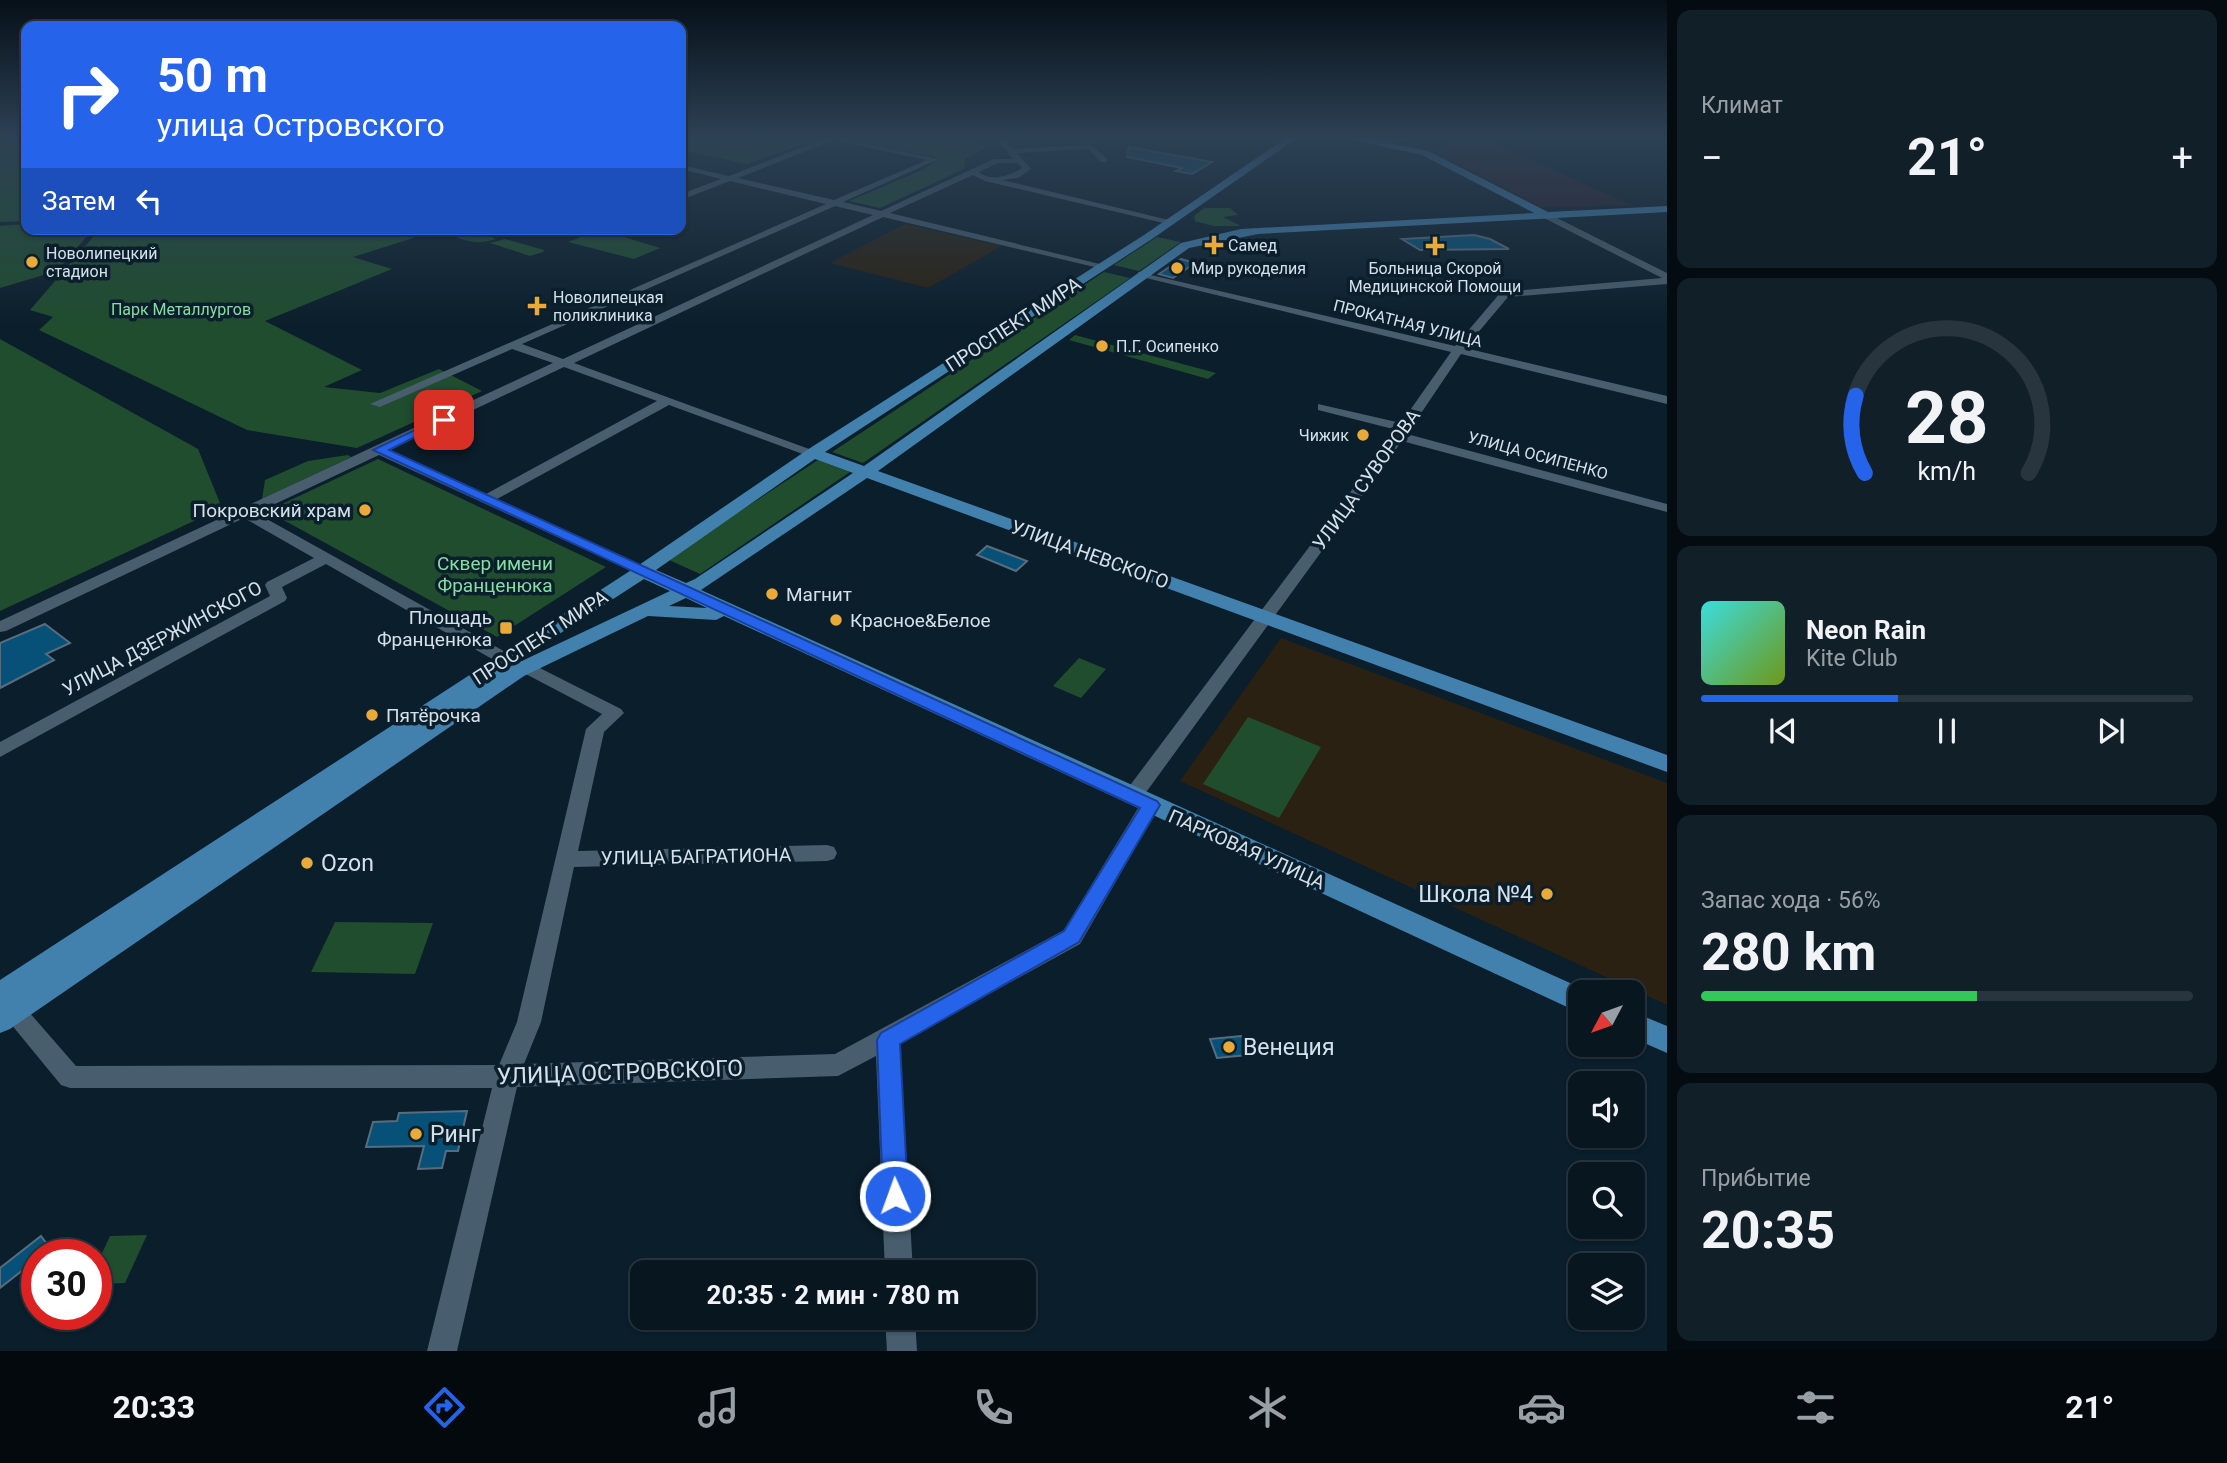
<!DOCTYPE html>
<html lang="ru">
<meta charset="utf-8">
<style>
body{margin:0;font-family:Roboto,sans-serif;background:#111f29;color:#f1f3f6;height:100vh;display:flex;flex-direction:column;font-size:26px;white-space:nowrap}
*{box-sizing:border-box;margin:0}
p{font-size:23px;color:#989fa5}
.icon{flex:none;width:38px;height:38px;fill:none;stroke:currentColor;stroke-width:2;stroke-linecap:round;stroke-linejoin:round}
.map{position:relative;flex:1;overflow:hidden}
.side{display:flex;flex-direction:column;gap:10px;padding:10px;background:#040c12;width:560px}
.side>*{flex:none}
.banner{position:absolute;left:21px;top:21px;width:665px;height:214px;border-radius:14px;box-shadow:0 2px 5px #0004,0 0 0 2px #29353e;background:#2563eb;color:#fff;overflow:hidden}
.needle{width:46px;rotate:229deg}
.fabs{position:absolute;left:1568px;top:980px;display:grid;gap:14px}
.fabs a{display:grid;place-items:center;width:77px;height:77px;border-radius:14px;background:#081620;box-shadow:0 2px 5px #0004,0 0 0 2px #29353e;font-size:35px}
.speed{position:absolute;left:21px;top:1239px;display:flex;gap:14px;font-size:35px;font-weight:700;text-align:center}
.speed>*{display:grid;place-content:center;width:91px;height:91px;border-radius:50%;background:#081620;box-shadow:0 2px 5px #0004,0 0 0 2px #29353e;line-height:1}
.speed .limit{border:10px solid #d22;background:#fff;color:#111}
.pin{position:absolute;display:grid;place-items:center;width:60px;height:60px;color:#fff;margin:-30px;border-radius:14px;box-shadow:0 4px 10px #0006}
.me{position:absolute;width:77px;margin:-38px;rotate:358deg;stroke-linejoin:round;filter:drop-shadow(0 0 5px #0008)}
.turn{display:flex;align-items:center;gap:24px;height:147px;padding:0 21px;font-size:32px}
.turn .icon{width:91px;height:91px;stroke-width:2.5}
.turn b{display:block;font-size:49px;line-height:60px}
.then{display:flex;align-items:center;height:66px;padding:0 21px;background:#0003;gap:14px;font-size:26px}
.big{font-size:52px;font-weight:700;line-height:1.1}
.side .widget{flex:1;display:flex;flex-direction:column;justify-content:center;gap:10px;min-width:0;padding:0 24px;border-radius:14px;background:#111f29}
.side .dial{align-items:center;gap:0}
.dial svg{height:182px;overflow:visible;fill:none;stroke:#29353e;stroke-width:7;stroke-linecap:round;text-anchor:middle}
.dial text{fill:#f1f3f6;stroke:none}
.song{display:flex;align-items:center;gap:21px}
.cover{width:84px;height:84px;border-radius:10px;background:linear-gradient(135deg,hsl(180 70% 55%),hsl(80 70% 35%))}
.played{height:7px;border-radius:4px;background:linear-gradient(90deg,#2563eb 40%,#29353e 40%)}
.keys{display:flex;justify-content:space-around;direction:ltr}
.heat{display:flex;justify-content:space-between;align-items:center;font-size:38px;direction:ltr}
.charge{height:10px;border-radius:5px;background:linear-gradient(90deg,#34c759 56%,#29353e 0)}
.trip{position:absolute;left:630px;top:1260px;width:406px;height:70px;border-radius:14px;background:#081620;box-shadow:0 2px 5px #0004,0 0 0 2px #29353e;font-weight:700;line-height:70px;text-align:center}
.tab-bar{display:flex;height:112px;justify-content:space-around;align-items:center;background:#03090d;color:#989fa5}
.tab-bar .icon{width:49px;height:49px}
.tab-bar .selected{color:#2563eb}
.tab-bar b{font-size:32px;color:#f1f3f6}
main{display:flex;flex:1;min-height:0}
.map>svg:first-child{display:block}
.industrial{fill:#2b1e2a}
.education{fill:#2a2112}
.green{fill:#1f4d2e}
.building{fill:#075178;stroke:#576d7d;stroke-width:2}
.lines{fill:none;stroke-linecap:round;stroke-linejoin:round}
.minor{fill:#485d6d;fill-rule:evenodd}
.major{fill:#4280ae;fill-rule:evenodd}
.route{fill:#2563eb;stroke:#184099;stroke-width:2}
.poi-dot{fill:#eaaa39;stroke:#0a1e2b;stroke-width:2.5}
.labels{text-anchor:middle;stroke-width:7;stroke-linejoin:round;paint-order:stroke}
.far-poi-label{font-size:16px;fill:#d5e1ea;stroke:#0a1e2b;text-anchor:start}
.far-park-label{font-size:16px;fill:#86de9f;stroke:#0a1e2b}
.far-street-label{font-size:16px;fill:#d5e1ea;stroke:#0a1e2b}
.street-label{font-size:19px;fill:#d5e1ea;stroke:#0a1e2b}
.poi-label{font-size:19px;fill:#d5e1ea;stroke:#0a1e2b;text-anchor:start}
.park-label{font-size:19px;fill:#86de9f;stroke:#0a1e2b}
.near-poi-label{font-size:23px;fill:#d5e1ea;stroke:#0a1e2b;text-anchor:start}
.near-street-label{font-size:23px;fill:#d5e1ea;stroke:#0a1e2b}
</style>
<main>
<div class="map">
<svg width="1667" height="1351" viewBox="0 0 1667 1351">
<rect width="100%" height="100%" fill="#0a1e2b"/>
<path class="industrial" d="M1486 141 1492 142 1631 205 1541 207 1434 152 1451 143Z"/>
<g class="education">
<path d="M905 224 1002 246 928 288 830 263Z"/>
<path d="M1281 638 1667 783V1005L1180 781Z"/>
</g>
<g class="green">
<path d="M0 136H26V221L0 222Z"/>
<path d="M681 136H827L747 164 681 150Z"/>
<path d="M830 136H962L968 142 988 146 965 159 964 169 880 208 849 201 924 169 940 158Z"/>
<path d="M1204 208H1230L1238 215 1223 217 1241 226H1213L1195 221 1194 216Z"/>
<path d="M26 224V229H93L57 271 0 288V226Z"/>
<path d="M100 229H442L353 257 392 269 265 321 362 370 324 387 380 393 439 369 482 391 357 448 247 430 39 330 53 317 30 310Z"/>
<path d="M456 229H491L489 236 496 239C482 244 466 243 452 235Z"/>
<path d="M586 229H598L660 248 634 259 568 242 589 234Z"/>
<path d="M1157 237 1181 242 1139 271 1114 265Z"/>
<path d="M505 239 544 250 543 252 530 256 490 243Z"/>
<path d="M1104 272 1130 278 863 463 832 452Z"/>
<path d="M1075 335 1216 373 1208 379 1069 340Z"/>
<path d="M0 339 198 449 222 508 0 611Z"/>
<path d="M348 455 351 457 262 499 265 480 308 461Z"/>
<path d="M378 459 606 567 497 637 267 511Z"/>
<path d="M818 460 850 472 700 574 667 559Z"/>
<path d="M1079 658 1106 669 1081 698 1053 686Z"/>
<path d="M1248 717 1321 747 1279 818 1203 784Z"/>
<path d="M335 922 433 923 415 974 311 972Z"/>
<path d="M147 1235 125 1283 96 1284V1266L110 1236Z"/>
</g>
<g class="building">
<path d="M1129 147 1212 162 1192 174 1176 171 1182 168 1127 157Z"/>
<path d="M1474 235 1490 239 1509 249 1420 250 1402 239Z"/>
<path d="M1181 259 1195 263 1173 278 1159 274Z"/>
<path d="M987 546 1027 561 1016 571 977 555Z"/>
<path d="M45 624 70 643 46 654 54 660 0 688V643Z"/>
<path d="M1241 1036 1249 1055 1217 1058 1210 1039Z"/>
<path d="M467 1111 458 1151H446L442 1168 418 1169 424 1146 366 1147 373 1122 397 1121 399 1113Z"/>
<path d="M41 1236 50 1248 37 1255V1259L0 1288V1268Z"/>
</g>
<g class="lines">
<g class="minor">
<path d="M830 136 939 159 843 202 881 211 994 159H1013L994 136H1001L1013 149 1083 145 1077 139 1081 137 1107 158V162H1101L1088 149 1017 153 1031 169 1018 178 1002 180 1173 221 1168 224 985 181 973 175 890 213 1108 266 1103 269 883 217 574 363 820 453 813 457 808 456 669 405 497 499 648 568 651 571 648 574H638L379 455 256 513 511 655 514 659 511 663H499L326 564 282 587 287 598 285 601 0 757V742L270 596 265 585 267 582 314 558 244 518 6 631 0 632V621L553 363 512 349 380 407 370 404 826 204 730 181 681 200V194L721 179 681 169V165L729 176ZM834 140 927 160 834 200 738 178ZM998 163H1018L1022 168C1010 176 990 182 979 172ZM835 206 873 215 563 359 522 344ZM564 367 657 401 486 494 389 450Z"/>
<path d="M1419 136H1476L1372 143 1368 141Z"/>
<path d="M1547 213 1667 273V284L1508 297 1465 348 1667 396V404L1461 354 1407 434 1667 504V512L1402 441 1139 802H1125L1122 797 1125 792 1397 430 1318 410V404L1401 423 1451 352 1138 276V272L1455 346 1501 292 1662 278 1544 218Z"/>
<path d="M526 661 621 709 624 713 604 732 578 851 827 845 834 847 837 853 834 859 827 861 574 867 541 1022 524 1064 835 1054 1064 930 1143 800H1157L1160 805 1080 944 900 1043 913 1272H885L876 1056 838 1076 517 1087 457 1351H427L492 1088H70L61 1085 6 1018 2 1011 6 1004 14 1001 22 1004 76 1066 499 1065 517 1022 586 729 602 714 520 671 517 667 520 663Z"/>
<path d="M885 1318H915L917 1351H887Z"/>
</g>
<g class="major">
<path d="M1289 136H1300L1152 239 825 452 864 466 1181 243 1241 229 1534 213 1422 155 1335 136H1355L1428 151 1548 212 1667 206V212L1258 234 1189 248 878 471 1667 755V772L867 478 701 590 1590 992H1580V1013L724 616 716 620 648 616 524 676 10 1029 0 1033V980L636 567 807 450 1144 235ZM815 459 853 473 695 579 686 583 656 570ZM644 579 670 591 507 668ZM686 598 707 608 669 606Z"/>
<path d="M1633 1012 1667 1026V1053L1633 1038Z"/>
</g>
</g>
<linearGradient id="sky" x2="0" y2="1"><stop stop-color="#061018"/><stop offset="0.42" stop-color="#2d4155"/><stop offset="1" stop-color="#2d4155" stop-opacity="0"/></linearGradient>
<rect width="1667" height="326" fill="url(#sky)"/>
<path class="route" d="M440 418 449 420 389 450 1157 801 1160 805 1079 942 900 1044 908 1196 904 1205 895 1208 887 1205 883 1196 877 1040 881 1033 1064 931 1140 808 373 450Z"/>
<g class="poi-dot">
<path d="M1210.5 234.5h7v7h7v7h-7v7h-7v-7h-7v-7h7z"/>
<path d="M1431.5 235.5h7v7h7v7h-7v7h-7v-7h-7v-7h7z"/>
<circle cx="32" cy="262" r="7"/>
<circle cx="1177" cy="268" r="7"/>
<path d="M533.5 295.5h7v7h7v7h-7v7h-7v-7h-7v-7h7z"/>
<circle cx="1102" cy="346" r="7"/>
<circle cx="1363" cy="435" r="7"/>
<circle cx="365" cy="510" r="7"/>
<circle cx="772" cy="594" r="7"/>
<circle cx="836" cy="620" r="7"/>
<rect x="499" y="621" width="14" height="14" rx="3.5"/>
<circle cx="372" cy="715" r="7"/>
<circle cx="307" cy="863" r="7"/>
<circle cx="1547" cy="894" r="7"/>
<circle cx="1229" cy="1047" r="7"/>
<circle cx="416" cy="1134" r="7"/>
</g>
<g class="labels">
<g class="far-poi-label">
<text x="1228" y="251">Самед</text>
<text x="46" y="259">Новолипецкий<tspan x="46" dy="18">стадион</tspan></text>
<text x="1191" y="274">Мир рукоделия</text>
<text x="1435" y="274" text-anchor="middle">Больница Скорой<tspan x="1435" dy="18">Медицинской Помощи</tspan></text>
<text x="553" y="303">Новолипецкая<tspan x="553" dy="18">поликлиника</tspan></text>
<text x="1116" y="352">П.Г. Осипенко</text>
<text x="1349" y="441" text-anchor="end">Чижик</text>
</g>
<g class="far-park-label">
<text x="181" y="315">Парк Металлургов</text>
</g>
<g class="far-street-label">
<text transform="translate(1408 323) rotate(14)" y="6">ПРОКАТНАЯ УЛИЦА</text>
<text transform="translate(1538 455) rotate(15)" y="6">УЛИЦА ОСИПЕНКО</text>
</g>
<g class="street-label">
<text transform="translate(1013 324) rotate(-33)" y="7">ПРОСПЕКТ МИРА</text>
<text transform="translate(1366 479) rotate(-54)" y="7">УЛИЦА СУВОРОВА</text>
<text transform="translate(1090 554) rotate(20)" y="7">УЛИЦА НЕВСКОГО</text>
<text transform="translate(540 637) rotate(-33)" y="7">ПРОСПЕКТ МИРА</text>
<text transform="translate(162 638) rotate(-28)" y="7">УЛИЦА ДЗЕРЖИНСКОГО</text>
<text transform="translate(1247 849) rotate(24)" y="7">ПАРКОВАЯ УЛИЦА</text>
<text transform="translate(696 856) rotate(-1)" y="7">УЛИЦА БАГРАТИОНА</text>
</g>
<g class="poi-label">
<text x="351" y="517" text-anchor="end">Покровский храм</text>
<text x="786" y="601">Магнит</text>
<text x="492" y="624" text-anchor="end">Площадь<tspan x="492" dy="22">Франценюка</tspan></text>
<text x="850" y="627">Красное&amp;Белое</text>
<text x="386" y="722">Пятёрочка</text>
</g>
<g class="park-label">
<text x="495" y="570">Сквер имени<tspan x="495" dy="22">Франценюка</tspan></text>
</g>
<g class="near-poi-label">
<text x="321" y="871">Ozon</text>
<text x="1533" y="902" text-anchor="end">Школа №4</text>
<text x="1243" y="1055">Венеция</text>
<text x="430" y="1142">Ринг</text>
</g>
<g class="near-street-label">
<text transform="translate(620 1072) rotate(-2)" y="8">УЛИЦА ОСТРОВСКОГО</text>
</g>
</g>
</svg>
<div class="fabs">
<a><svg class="needle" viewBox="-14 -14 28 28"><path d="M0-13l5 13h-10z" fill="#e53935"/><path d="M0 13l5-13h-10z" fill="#989fa5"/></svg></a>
<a><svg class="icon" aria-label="sound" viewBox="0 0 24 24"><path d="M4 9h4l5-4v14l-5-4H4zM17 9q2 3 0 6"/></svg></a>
<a><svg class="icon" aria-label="search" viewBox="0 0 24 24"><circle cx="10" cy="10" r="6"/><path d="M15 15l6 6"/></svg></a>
<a><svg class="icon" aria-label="layers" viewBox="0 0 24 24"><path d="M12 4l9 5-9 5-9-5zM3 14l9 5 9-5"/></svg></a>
</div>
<div class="speed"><div class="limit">30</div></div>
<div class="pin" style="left:444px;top:420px;background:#d93025"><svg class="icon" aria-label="arrive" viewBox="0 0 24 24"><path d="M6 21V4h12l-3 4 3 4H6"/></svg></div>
<svg class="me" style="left:895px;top:1196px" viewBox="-20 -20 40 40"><circle r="17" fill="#2563eb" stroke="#fff" stroke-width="3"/><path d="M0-11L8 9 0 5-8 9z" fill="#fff"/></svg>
<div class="trip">20:35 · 2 мин · 780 m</div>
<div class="banner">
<div class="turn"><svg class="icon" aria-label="right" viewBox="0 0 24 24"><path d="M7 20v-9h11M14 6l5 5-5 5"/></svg><div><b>50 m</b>улица Островского</div></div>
<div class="then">Затем<svg class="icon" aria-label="left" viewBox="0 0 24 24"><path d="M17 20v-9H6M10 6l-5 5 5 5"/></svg></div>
</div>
</div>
<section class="side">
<div class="widget"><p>Климат</p>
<div class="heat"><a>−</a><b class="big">21°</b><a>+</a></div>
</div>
<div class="widget dial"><svg viewBox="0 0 100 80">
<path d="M14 69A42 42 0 1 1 86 69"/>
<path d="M14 69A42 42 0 0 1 10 35" stroke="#2563eb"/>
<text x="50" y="56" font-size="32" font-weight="700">28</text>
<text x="50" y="72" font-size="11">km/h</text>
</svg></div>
<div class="widget">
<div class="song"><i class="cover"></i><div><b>Neon Rain</b><p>Kite Club</p></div></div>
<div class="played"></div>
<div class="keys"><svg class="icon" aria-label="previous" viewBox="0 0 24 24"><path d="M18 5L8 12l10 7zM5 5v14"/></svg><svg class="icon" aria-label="pause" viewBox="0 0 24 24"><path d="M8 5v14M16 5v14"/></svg><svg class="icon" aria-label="next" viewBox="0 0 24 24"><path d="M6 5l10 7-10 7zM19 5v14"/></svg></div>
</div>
<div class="widget"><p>Запас хода · 56%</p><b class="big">280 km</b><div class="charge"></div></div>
<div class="widget"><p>Прибытие</p><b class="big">20:35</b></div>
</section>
</main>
<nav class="tab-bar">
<b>20:33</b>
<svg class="icon selected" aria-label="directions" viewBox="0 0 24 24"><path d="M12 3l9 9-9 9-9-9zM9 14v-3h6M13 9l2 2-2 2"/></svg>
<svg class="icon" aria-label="music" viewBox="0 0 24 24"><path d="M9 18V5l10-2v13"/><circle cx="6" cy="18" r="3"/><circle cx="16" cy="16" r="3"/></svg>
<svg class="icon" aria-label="phone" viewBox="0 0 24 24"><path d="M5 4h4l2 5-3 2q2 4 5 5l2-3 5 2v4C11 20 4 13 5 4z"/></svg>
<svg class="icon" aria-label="climate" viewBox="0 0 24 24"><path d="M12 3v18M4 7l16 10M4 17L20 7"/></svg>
<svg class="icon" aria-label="car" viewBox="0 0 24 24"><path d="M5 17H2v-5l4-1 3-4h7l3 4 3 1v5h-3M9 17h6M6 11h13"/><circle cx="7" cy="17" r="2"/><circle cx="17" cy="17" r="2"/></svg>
<svg class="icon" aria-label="filters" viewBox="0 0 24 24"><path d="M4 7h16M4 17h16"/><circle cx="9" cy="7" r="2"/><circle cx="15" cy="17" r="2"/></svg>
<b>21°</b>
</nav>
